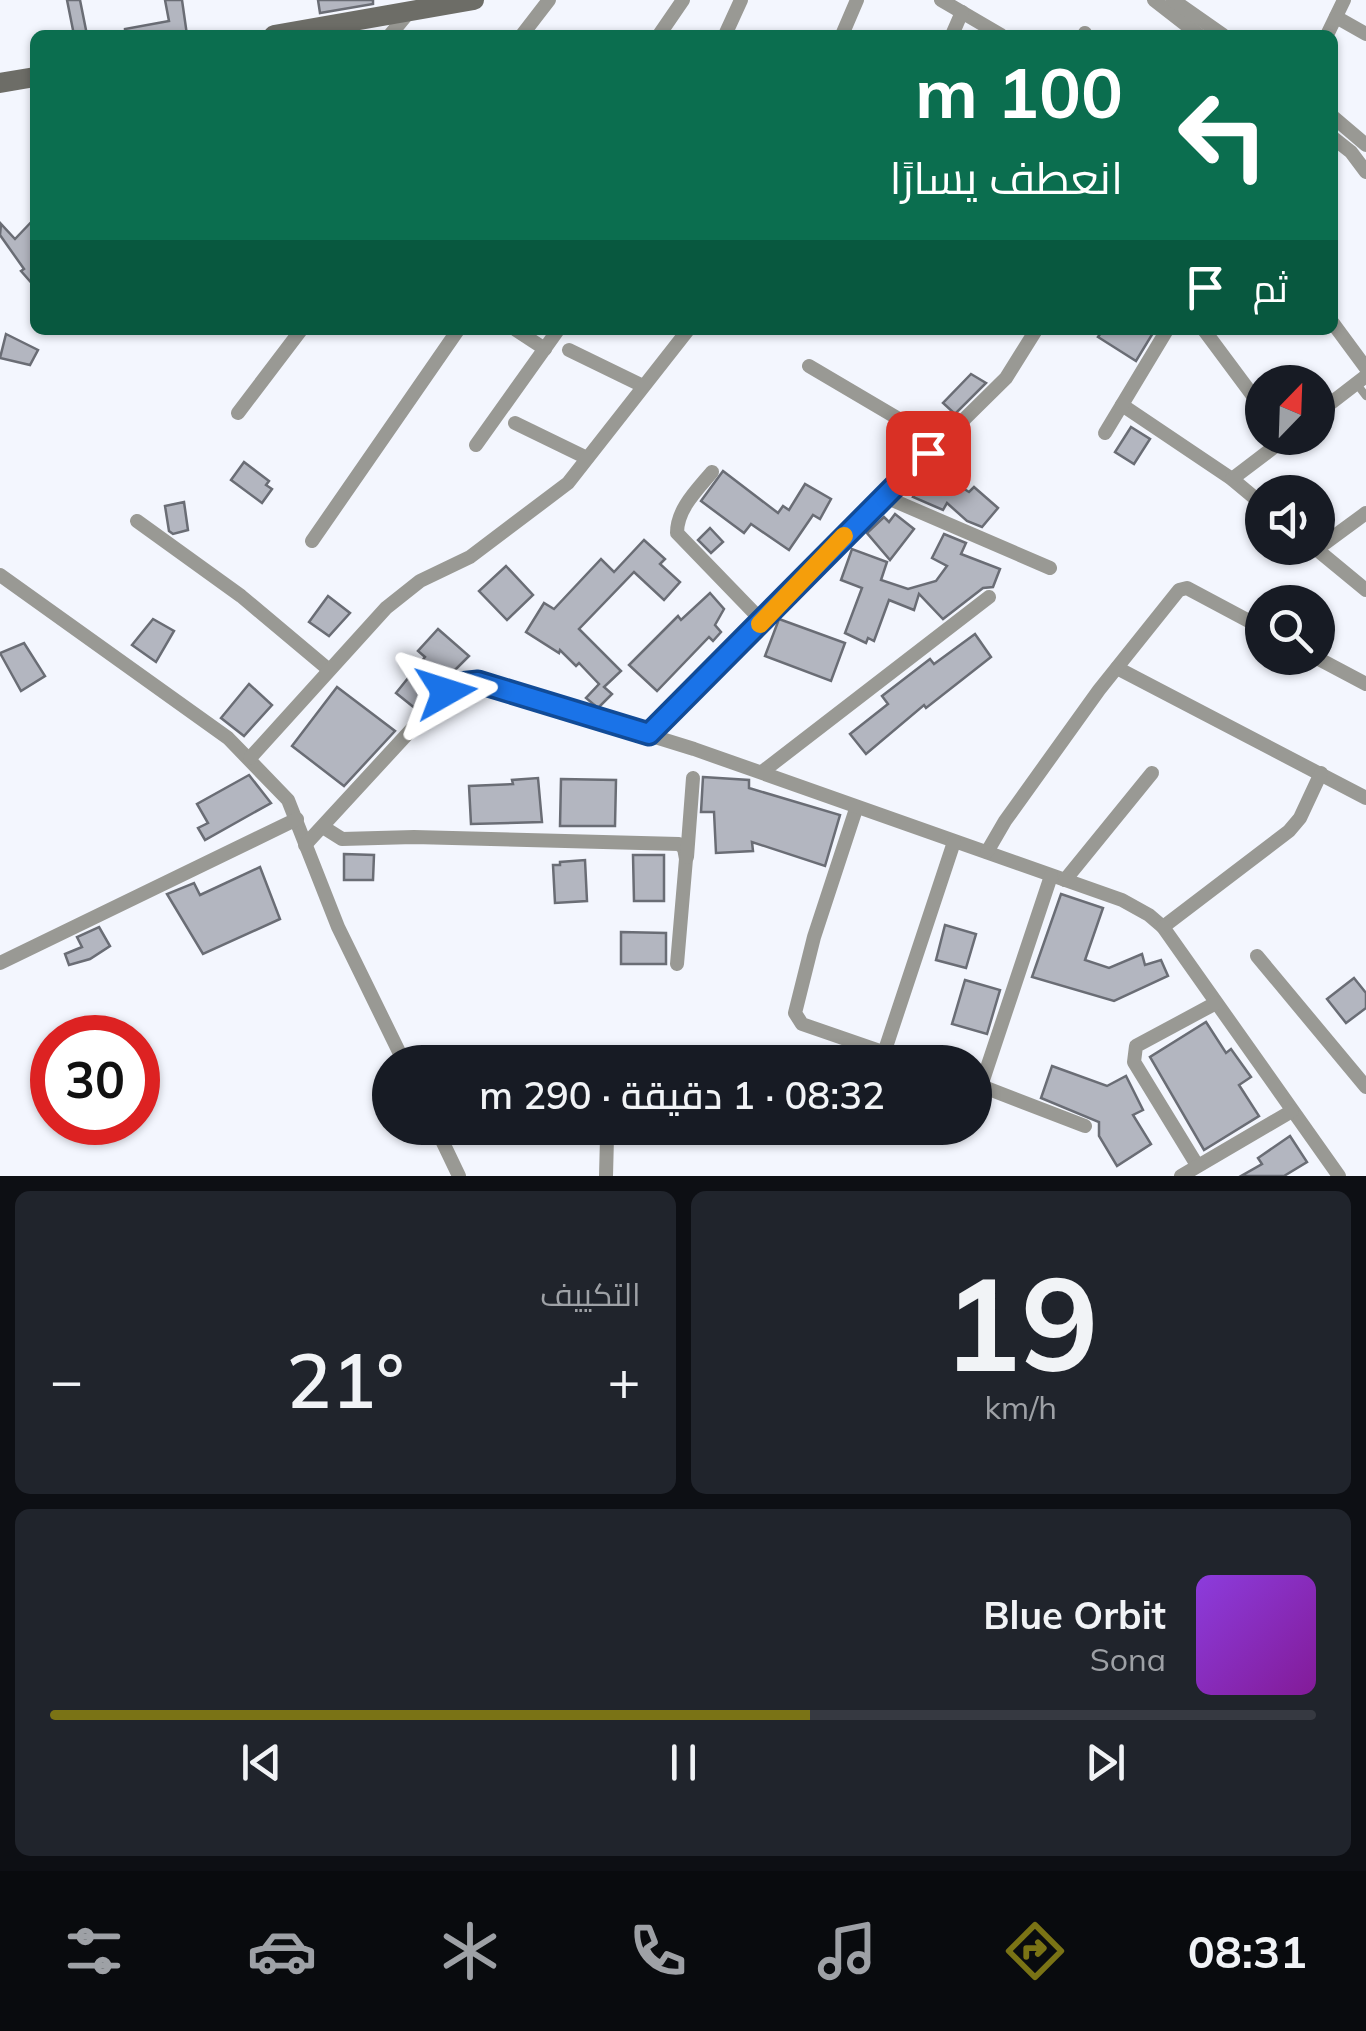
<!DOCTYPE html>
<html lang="ar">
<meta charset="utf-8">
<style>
body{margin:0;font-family:Mulish,Cairo,sans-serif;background:#20242c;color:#f1f3f6;direction:rtl;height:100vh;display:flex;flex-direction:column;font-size:38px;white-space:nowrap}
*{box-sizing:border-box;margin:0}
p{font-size:32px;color:#9ea1a6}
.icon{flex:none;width:55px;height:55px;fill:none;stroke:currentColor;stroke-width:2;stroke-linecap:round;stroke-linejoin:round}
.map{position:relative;height:1176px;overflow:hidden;direction:ltr}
.sheet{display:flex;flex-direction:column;gap:15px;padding:15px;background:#0d0f14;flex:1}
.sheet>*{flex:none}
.guide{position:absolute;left:30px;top:30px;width:1308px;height:305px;border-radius:15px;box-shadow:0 2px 8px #0004;direction:rtl;background:#0b6e4f;color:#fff;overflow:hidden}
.needle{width:65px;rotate:23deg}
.fabs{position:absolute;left:1245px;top:365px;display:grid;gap:20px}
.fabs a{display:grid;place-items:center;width:90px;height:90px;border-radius:50%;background:#171b24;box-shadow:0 2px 8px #0004;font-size:50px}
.speed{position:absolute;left:30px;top:1015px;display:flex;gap:20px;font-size:50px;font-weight:700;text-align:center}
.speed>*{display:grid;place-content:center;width:130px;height:130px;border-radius:50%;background:#171b24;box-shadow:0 2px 8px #0004;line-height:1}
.speed .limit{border:15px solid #d22;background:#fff;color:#111}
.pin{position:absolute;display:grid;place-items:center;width:85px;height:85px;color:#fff;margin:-42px;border-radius:20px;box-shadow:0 5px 15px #0006}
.me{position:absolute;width:110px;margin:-55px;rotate:84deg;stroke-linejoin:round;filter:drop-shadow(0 0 8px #0008)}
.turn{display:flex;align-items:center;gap:35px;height:210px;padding:0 50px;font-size:45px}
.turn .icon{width:130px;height:130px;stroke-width:2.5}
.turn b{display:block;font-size:70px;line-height:85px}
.then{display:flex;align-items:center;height:95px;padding:0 50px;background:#0003;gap:20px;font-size:38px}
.big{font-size:75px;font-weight:600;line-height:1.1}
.sheet .widget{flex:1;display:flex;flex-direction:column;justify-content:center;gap:15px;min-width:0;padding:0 35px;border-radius:15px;background:#20242c}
.sheet .dial{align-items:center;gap:0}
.dial b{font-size:130px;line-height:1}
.song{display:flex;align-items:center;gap:30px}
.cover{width:120px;height:120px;border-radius:15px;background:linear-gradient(135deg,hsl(270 70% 55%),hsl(290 70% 35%))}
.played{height:10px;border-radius:5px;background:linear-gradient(90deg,#7a7315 60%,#363941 60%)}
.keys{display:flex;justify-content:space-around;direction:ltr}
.heat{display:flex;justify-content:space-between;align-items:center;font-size:55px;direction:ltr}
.sheet .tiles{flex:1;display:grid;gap:15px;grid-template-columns:1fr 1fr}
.widget:last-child{grid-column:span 2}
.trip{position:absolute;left:372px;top:1045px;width:620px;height:100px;border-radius:50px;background:#171b24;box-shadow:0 2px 8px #0004;font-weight:600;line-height:100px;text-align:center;direction:rtl}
.menu{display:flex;height:160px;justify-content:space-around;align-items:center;background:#090b0e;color:#9ea1a6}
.menu .icon{width:70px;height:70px}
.menu .selected{color:#7a7315}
.menu b{font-size:45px;color:#f1f3f6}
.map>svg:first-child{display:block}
.building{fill:#b3b6c0;stroke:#6a6d75;stroke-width:2.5}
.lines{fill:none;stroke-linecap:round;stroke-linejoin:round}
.lane{stroke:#999994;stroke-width:8}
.street{stroke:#999994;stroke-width:14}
.secondary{stroke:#6d6d67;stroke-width:20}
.route-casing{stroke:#114b97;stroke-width:25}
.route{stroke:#1a73e8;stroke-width:18}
.slow{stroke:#f59e0b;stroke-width:18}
</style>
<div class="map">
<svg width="1366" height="1176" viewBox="0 0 1366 1176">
<rect width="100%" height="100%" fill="#f3f6fe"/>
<g class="building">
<path d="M67 0H80L87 35H74Z"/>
<path d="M165 0H182L187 35H125V29L169 21Z"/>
<path d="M318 0H373V4L320 13Z"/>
<path d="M35 218V287L21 271 24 269 0 235 1 224 15 239Z"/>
<path d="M1103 330H1148L1153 333 1136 361 1098 337Z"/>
<path d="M6 334 38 350 30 365 0 358Z"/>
<path d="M971 374 986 383 955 414 943 403Z"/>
<path d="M1131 427 1150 439 1134 464 1115 452Z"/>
<path d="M244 462 269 481 266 485 272 489 262 503 231 480Z"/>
<path d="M931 468 969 492 974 487 998 508 982 527 967 521 947 503 943 510 913 497Z"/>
<path d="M723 471 778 513 783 506 789 510 805 484 831 499 820 519 813 515 789 550 751 524 744 533 701 501Z"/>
<path d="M184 502 188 530 173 534 169 531 165 506Z"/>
<path d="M895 514 914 529 890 560 867 533 884 517 889 522Z"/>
<path d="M710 528 723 542 711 553 698 540Z"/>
<path d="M944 534 966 543 961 554 1000 569 993 587 983 588 943 619 919 594 914 610 889 600 874 641 868 638 866 643 845 633 862 588 841 580 852 549 887 562 881 580 908 589 936 581 947 566 932 558Z"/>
<path d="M644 540 665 559 660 564 680 582 664 600 634 572 579 629 621 671 604 687 612 694 598 708 586 698 599 684 579 663 576 666 560 650 559 653 526 632 544 603 554 609 601 559 614 572Z"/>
<path d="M506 566 533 595 507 620 479 591Z"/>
<path d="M710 593 724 609 715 625 721 632 713 641 709 637 657 691 629 665 678 616 681 620Z"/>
<path d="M328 596 350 613 329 636 309 622Z"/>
<path d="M153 619 174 631 156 662 132 645Z"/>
<path d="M779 619 845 643 831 681 765 656Z"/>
<path d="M438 629 469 656 416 709 396 693 425 657 418 651Z"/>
<path d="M975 634 991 657 926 708 924 705 866 754 850 734 888 704 882 696 930 659 934 664Z"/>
<path d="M24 643 45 676 21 691 0 653Z"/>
<path d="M249 684 272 705 244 736 221 718Z"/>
<path d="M337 687 395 731 344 786 292 746Z"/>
<path d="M249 775 271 803 205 840 198 828 208 823 197 804Z"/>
<path d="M703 777 749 780V788L840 815 825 866 752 842 753 851 716 853 714 812H701Z"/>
<path d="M538 778 542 822 471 824 469 786 513 784 512 780Z"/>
<path d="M561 779 616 780 615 826H560Z"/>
<path d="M344 854 374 855 373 880H344Z"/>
<path d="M633 855H664V901H634Z"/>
<path d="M585 860 587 901 555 903 553 865H560V862Z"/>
<path d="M260 867 280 919 203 954 167 894 194 883 200 895Z"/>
<path d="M1061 894 1103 908 1085 960 1109 968 1142 954 1145 965 1161 960 1168 976 1114 1001 1032 977Z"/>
<path d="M945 925 976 934 966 968 936 960Z"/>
<path d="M99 927 110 946 90 959 69 965 65 954 82 947 77 937Z"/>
<path d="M621 932 666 933V964H621Z"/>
<path d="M1354 978 1366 993V1008L1346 1023 1327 999Z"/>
<path d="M965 980 1000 990 987 1034 952 1024Z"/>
<path d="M1206 1022 1226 1053 1231 1049 1251 1077 1239 1085 1259 1116 1204 1150 1150 1057Z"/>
<path d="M105 1025 111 1038H77V1037Z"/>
<path d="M1052 1066 1107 1086 1126 1076 1143 1110 1133 1115 1151 1144 1117 1166 1099 1136V1122L1041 1098Z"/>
<path d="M1290 1136 1307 1162 1284 1176H1241L1262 1164 1258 1158Z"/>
</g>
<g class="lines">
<path class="lane" d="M1356 383 1366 396"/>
<g class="street">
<path d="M941 0 1001 35"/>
<path d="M1154 0 1199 35"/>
<path d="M1173 0 1223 35"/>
<path d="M1336 17 1366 34"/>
<path d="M390 35 409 12"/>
<path d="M522 35 549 0"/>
<path d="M659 35 683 0"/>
<path d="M725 35 741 0"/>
<path d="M842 35 857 0"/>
<path d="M952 35 962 12"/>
<path d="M1084 35 1085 33"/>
<path d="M1327 35 1344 0"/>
<path d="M1332 116 1366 145"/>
<path d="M1332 137 1351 152 1366 172"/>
<path d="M1332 322 1366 368"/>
<path d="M516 330 545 349"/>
<path d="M1204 330 1262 408"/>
<path d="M569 350 643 386"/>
<path d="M1122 405 1232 479 1262 504"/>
<path d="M238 413 301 330"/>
<path d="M1318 413 1366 376"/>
<path d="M515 423 587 458"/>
<path d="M1105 433 1167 330"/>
<path d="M476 445 558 330"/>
<path d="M937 446 1006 378 1036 330"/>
<path d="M712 472C697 490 677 509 677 533L762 621"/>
<path d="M1232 479 1286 438"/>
<path d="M883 496 1050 568"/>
<path d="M137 521 241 596 328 669"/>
<path d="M312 541 458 330"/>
<path d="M1315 548 1366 590"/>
<path d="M1317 549 1366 513"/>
<path d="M0 575 228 738 288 800 338 927 404 1062"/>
<path d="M1317 658 1366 684"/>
<path d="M1117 668 1366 798"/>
<path d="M649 734 937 446 926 435 809 366"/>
<path d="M250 758 386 608 420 581 470 557 568 483 688 330"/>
<path d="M762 772 989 597"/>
<path d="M856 809 814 937 795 1013 802 1024 912 1062"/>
<path d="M323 827 342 839 414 837 679 844 684 848 686 859 677 964"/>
<path d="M305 845 446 692 459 684 478 682 694 749 1122 900 1149 915 1163 927 1339 1176"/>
<path d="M987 852 1005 821 1099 690 1179 590 1187 588 1262 628"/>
<path d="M687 857 693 778"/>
<path d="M1065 880 1152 773"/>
<path d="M1163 927 1289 831 1300 818 1321 773"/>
<path d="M1257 956 1366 1087"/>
<path d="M0 963 297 819"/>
<path d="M884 1053 954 842"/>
<path d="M976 1084 1085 1126"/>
<path d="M981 1086 1051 876"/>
<path d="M436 1128 459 1176"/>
<path d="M1197 1165 1134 1062 1136 1046 1216 1003"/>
<path d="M606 1176 607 1137"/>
<path d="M1181 1176 1292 1111"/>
</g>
<g class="secondary">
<path d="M274 35 474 0"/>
<path d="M0 83 35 77"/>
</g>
</g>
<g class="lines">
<g class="route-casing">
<path id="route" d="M446 692 459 684 478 682 649 734 928 453"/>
</g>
<use href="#route" class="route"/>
<path class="slow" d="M760 624 844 536"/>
</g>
</svg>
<div class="fabs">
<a><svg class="needle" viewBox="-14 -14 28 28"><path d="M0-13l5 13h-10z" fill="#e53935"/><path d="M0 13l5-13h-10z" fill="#9ea1a6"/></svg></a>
<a><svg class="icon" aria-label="sound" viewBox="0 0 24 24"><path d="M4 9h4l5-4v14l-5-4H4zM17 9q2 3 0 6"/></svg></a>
<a><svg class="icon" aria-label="search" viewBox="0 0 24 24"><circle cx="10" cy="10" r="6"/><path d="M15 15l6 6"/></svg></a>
</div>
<div class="speed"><div class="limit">30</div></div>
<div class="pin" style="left:928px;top:453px;background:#d93025"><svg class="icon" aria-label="arrive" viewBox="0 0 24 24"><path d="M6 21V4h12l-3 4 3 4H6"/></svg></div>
<svg class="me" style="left:446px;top:692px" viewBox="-20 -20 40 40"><path d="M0-17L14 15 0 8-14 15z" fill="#1a73e8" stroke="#fff" stroke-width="4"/></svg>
<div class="trip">08:32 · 1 دقيقة · 290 m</div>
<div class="guide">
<div class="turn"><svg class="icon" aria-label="left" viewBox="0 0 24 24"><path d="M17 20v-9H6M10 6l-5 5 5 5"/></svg><div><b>100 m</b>انعطف يسارًا</div></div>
<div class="then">ثم<svg class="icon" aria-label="arrive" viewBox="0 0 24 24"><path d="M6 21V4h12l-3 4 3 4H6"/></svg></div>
</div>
</div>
<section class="sheet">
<div class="tiles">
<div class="widget dial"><b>19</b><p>km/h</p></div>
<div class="widget"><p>التكييف</p>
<div class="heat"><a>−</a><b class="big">21°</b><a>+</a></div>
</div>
<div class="widget">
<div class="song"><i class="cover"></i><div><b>Blue Orbit</b><p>Sona</p></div></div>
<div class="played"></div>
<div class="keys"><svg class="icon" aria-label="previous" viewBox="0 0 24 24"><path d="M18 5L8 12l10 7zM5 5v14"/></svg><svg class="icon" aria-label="pause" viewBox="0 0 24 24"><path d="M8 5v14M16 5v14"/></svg><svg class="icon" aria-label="next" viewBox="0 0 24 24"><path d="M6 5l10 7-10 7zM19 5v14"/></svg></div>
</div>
</div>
</section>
<nav class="menu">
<b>08:31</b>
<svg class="icon selected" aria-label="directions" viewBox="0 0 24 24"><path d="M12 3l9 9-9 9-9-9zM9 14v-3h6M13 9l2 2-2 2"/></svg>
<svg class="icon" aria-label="music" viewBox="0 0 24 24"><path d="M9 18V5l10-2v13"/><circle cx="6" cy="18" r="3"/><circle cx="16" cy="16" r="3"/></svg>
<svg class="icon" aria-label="phone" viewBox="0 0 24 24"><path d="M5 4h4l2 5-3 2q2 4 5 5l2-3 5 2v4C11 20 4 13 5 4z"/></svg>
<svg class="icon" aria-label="climate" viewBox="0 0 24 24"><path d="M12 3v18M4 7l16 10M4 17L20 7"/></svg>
<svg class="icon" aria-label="car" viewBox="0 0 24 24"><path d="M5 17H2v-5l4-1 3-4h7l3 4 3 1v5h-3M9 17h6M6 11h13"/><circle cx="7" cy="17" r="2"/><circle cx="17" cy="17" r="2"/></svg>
<svg class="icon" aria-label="filters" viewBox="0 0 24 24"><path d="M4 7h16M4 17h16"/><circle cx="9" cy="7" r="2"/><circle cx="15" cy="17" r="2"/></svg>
</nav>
